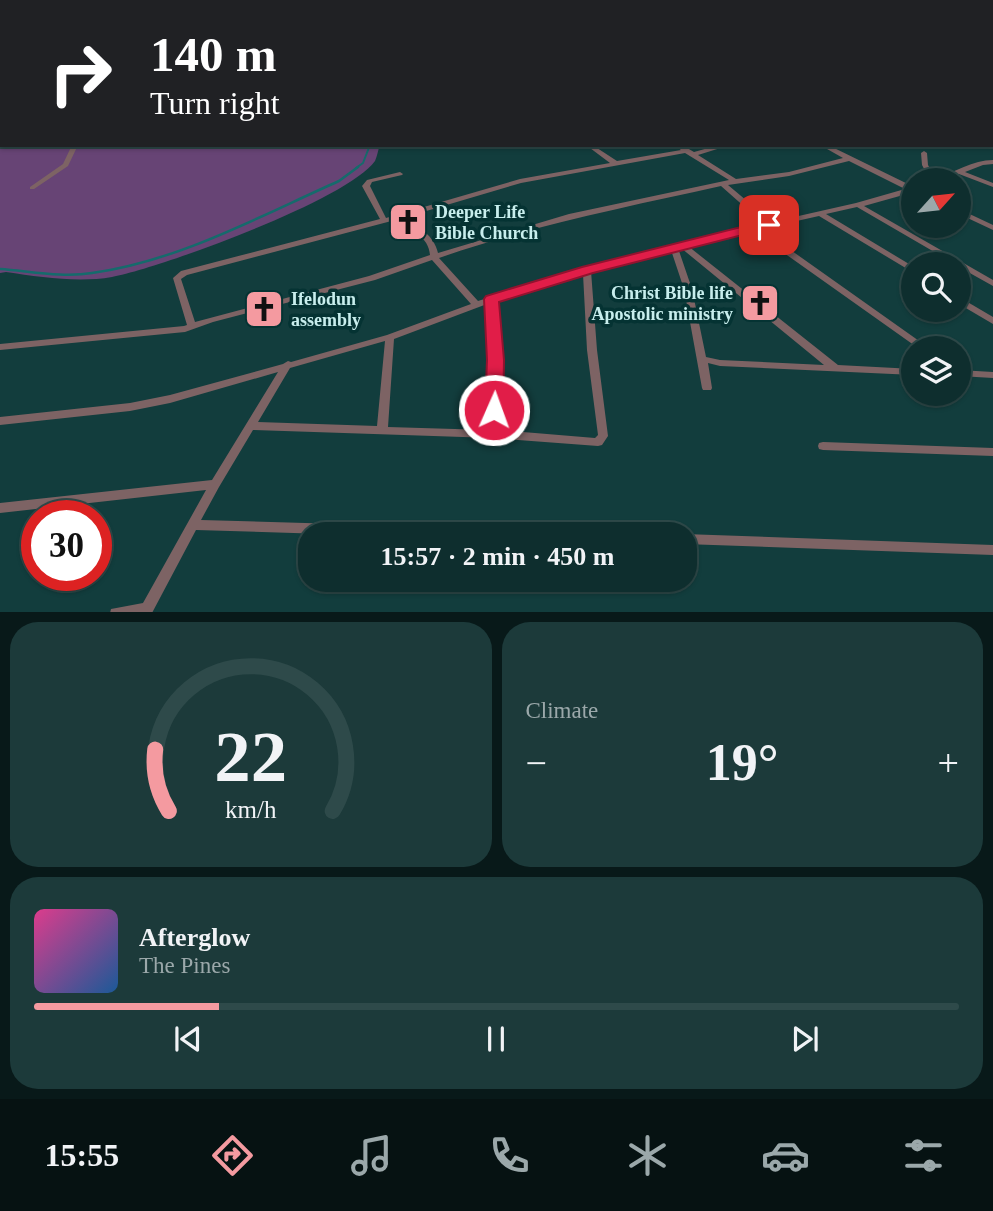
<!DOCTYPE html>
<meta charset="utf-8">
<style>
body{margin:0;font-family:Georgia,serif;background:#1c3a3a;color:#f1f3f6;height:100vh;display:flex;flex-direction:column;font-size:26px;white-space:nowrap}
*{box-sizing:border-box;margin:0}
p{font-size:23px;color:#9ba8aa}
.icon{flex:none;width:38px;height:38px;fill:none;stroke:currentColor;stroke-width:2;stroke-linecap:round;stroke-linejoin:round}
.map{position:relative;height:612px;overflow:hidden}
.sheet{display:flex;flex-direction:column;gap:10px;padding:10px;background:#081919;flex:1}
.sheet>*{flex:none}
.banner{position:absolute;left:0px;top:0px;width:994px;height:147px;box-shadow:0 2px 5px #0004,0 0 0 2px #2e4a4a;background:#202124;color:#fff;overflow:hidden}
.needle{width:46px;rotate:63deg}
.tools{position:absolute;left:901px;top:168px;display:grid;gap:14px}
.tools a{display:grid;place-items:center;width:70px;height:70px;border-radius:50%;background:#0e2e2e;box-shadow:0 2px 5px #0004,0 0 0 2px #2e4a4a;font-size:35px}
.speed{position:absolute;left:21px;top:500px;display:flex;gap:14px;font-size:35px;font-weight:700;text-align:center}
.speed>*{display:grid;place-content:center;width:91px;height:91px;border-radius:50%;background:#0e2e2e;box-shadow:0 2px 5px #0004,0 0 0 2px #2e4a4a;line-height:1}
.speed .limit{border:10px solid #d22;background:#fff;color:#111}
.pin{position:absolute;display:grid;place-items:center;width:60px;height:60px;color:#fff;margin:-30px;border-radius:14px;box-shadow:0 4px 10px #0006}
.me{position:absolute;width:77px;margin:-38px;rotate:2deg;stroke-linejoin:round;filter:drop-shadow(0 0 5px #0008)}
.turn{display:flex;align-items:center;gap:24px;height:147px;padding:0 35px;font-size:32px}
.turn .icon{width:91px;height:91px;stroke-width:2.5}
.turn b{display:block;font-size:49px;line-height:60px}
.big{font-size:52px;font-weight:700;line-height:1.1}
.sheet .tile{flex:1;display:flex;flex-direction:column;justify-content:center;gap:10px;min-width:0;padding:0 24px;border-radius:28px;background:#1c3a3a}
.sheet .dial{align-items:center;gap:0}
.dial svg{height:182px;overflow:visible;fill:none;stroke:#2e4a4a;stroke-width:7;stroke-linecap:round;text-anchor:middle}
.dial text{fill:#f1f3f6;stroke:none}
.song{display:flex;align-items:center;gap:21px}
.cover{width:84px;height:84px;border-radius:10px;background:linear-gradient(135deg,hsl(330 70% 55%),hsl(210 70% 35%))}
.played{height:7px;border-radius:4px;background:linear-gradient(90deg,#f49aa0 20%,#2e4a4a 20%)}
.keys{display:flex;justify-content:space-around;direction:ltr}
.heat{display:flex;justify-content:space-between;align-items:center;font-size:38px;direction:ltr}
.sheet .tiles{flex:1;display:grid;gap:10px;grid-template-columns:1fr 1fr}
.tile:last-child{grid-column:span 2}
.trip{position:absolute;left:298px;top:522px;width:399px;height:70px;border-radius:28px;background:#0e2e2e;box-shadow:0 2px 5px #0004,0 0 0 2px #2e4a4a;font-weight:700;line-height:70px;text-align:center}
.tab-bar{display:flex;height:112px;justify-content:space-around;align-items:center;background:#061212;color:#9ba8aa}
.tab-bar .icon{width:49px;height:49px}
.tab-bar .current{color:#f49aa0}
.tab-bar b{font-size:32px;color:#f1f3f6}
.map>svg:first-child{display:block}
.green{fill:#674475}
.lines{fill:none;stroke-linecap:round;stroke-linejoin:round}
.stream-far1{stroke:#156b6c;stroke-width:2}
.stream{stroke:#156b6c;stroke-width:2.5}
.street{fill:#7d6364;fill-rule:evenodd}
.highway{fill:#de9ea1;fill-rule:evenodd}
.route{fill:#e11d48;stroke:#92132f;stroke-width:2}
.labels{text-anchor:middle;stroke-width:7;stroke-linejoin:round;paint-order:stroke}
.poi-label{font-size:18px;font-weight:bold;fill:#c8eeed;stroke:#053333;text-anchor:start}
</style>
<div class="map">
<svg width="993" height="613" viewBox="0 0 993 613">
<rect width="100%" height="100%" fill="#123d3d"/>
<path class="green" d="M0 82 2 145H380C378 150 377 157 375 161 347 200 163 267 112 277 78 283 40 277 6 272L0 273Z"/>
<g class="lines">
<g class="stream-far1">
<path d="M71 2 74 0"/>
<path d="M583 2 585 0"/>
<path d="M356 168 363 163 370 145"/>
</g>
<path class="stream" d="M0 269C29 271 63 278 92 273 179 261 260 216 339 181L358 167"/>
<g class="street">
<path d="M0 0H4L0 2Z"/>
<path d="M93 0H98L96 2H91Z"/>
<path d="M133 0H138L136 2H131Z"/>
<path d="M196 0H201L199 2H194Z"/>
<path d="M311 0H320L315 2H305Z"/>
<path d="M393 0H398L396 2H390Z"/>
<path d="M402 0H408L411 2H405Z"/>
<path d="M453 0H457L456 2H451Z"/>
<path d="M732 0H736L735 2H731Z"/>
<rect x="0" y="46" width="2" height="2"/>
<path d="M72 145H78L68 166 34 189H30V187L63 164Z"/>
<path d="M591 145 594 146 617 161 681 150 674 145H682L694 152 719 145H730L698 155 736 179 789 172 843 158 820 145H828L914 187V192L864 206 993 280V286L959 267V264H955L857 207 826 214 914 267V273L819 216 761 229 929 348H918L753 231 688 246 838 365 914 369V375L720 366 708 363 712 388 711 390H703L702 388 684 289 671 250 591 271 597 350 608 436 602 445 598 446 493 438 253 430 219 487 201 520 513 529 517 530 519 534H325L196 530 152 613H110L111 609 143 603 206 490 0 513V503L212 480 278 372 170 403 130 411 0 425V417L130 403 170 395 283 364 288 361 291 362 387 335 471 304 432 260 375 280 213 322 185 332 0 350V344L184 326 187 325 173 278 181 271 380 219 362 186 367 180 400 172 403 174 402 175 372 182 370 186 386 218 520 179 610 163 590 148 589 147ZM685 153 729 180 569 214 438 253C434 235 419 228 406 217L521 183ZM849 161 905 189 856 203 772 222 728 185 789 176ZM721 186 764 224 682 243 584 268 478 301 439 258C531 226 626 207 721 186ZM399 219C411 230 429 237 430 255L369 276 195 322 181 279 187 275ZM678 248H681L824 365 720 360 706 357 692 289ZM583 274 587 350 598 435 595 438 498 430 501 360 495 300ZM487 304 491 360 488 430 388 427 394 339ZM385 341 377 426 258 422 290 368Z"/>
<path d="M924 151 927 153 928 165 936 179C954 172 973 160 993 160V164L983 165 965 172 993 183V187L959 174 944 180H930L922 165 921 153Z"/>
<path d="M959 209 993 225V230L959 214Z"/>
<path d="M959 297 993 317V324L959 304Z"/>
<path d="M959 370 993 372V378L959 376Z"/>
<path d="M823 442 993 448V456L823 450 819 449 818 446 819 443Z"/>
<path d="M684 534 993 545V555L684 544Z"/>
</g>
<g class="highway">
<path d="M820 0H853L856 2H822Z"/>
<path d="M883 0H910L913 2H885Z"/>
<rect x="992" y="12" width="1" height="4"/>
</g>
</g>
<path class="route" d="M769 220 776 225 774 227 593 273 499 302 504 360 503 410 501 414H487L485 410 487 360 484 299 486 296 582 267Z"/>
<defs>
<g id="church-square" transform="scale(2.0125)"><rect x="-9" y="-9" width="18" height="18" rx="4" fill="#f49aa0" stroke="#053333"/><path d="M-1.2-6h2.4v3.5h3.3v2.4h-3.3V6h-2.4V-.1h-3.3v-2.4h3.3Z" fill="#111"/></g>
</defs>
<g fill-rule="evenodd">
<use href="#church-square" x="408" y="222"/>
<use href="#church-square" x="760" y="303"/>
<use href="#church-square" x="264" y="309"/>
</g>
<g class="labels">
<g class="poi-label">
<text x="435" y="218">Deeper Life<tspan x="435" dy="21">Bible Church</tspan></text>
<text x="733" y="299" text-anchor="end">Christ Bible life<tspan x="733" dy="21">Apostolic ministry</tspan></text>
<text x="291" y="305">Ifelodun<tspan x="291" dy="21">assembly</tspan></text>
</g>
</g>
</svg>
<div class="tools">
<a><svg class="needle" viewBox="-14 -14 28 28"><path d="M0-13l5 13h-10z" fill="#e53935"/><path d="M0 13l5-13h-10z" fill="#9ba8aa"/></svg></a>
<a><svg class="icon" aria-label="search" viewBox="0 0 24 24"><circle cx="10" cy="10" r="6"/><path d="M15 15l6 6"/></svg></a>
<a><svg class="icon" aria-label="layers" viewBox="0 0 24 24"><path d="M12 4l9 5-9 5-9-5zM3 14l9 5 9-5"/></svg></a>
</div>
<div class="speed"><div class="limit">30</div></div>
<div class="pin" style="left:769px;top:225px;background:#d93025"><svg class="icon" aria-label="arrive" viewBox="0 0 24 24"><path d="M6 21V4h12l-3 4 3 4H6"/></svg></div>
<svg class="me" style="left:494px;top:410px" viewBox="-20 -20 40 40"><circle r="17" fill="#e11d48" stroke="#fff" stroke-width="3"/><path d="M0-11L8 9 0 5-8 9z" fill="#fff"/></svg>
<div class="trip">15:57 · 2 min · 450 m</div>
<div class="banner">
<div class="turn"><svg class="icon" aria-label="right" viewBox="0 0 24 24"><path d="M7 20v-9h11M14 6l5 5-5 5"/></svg><div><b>140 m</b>Turn right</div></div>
</div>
</div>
<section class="sheet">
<div class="tiles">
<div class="tile dial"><svg viewBox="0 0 100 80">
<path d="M14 69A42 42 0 1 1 86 69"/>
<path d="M14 69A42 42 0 0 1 8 42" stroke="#f49aa0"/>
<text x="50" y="56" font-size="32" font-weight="700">22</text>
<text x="50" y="72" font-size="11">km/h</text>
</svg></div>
<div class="tile"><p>Climate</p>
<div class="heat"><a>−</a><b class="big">19°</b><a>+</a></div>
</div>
<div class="tile">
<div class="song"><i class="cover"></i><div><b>Afterglow</b><p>The Pines</p></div></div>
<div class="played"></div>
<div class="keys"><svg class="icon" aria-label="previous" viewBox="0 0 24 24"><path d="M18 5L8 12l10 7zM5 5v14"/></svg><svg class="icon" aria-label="pause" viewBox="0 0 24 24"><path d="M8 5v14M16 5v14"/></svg><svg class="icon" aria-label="next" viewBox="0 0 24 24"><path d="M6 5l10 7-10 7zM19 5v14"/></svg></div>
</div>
</div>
</section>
<nav class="tab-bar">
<b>15:55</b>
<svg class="icon current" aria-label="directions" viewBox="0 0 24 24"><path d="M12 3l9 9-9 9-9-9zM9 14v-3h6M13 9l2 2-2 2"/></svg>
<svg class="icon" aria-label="music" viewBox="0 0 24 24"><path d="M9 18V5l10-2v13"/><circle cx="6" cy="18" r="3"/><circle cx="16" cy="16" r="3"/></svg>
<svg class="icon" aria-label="phone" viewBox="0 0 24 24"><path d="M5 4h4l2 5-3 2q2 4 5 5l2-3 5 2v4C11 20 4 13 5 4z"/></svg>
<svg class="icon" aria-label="climate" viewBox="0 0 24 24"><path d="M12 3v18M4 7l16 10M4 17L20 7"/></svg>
<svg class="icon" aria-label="car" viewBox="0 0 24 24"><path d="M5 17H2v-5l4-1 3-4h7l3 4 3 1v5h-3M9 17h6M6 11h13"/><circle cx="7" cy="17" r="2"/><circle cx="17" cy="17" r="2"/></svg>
<svg class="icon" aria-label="filters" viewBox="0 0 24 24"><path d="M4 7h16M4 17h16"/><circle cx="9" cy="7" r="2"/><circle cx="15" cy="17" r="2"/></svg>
</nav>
